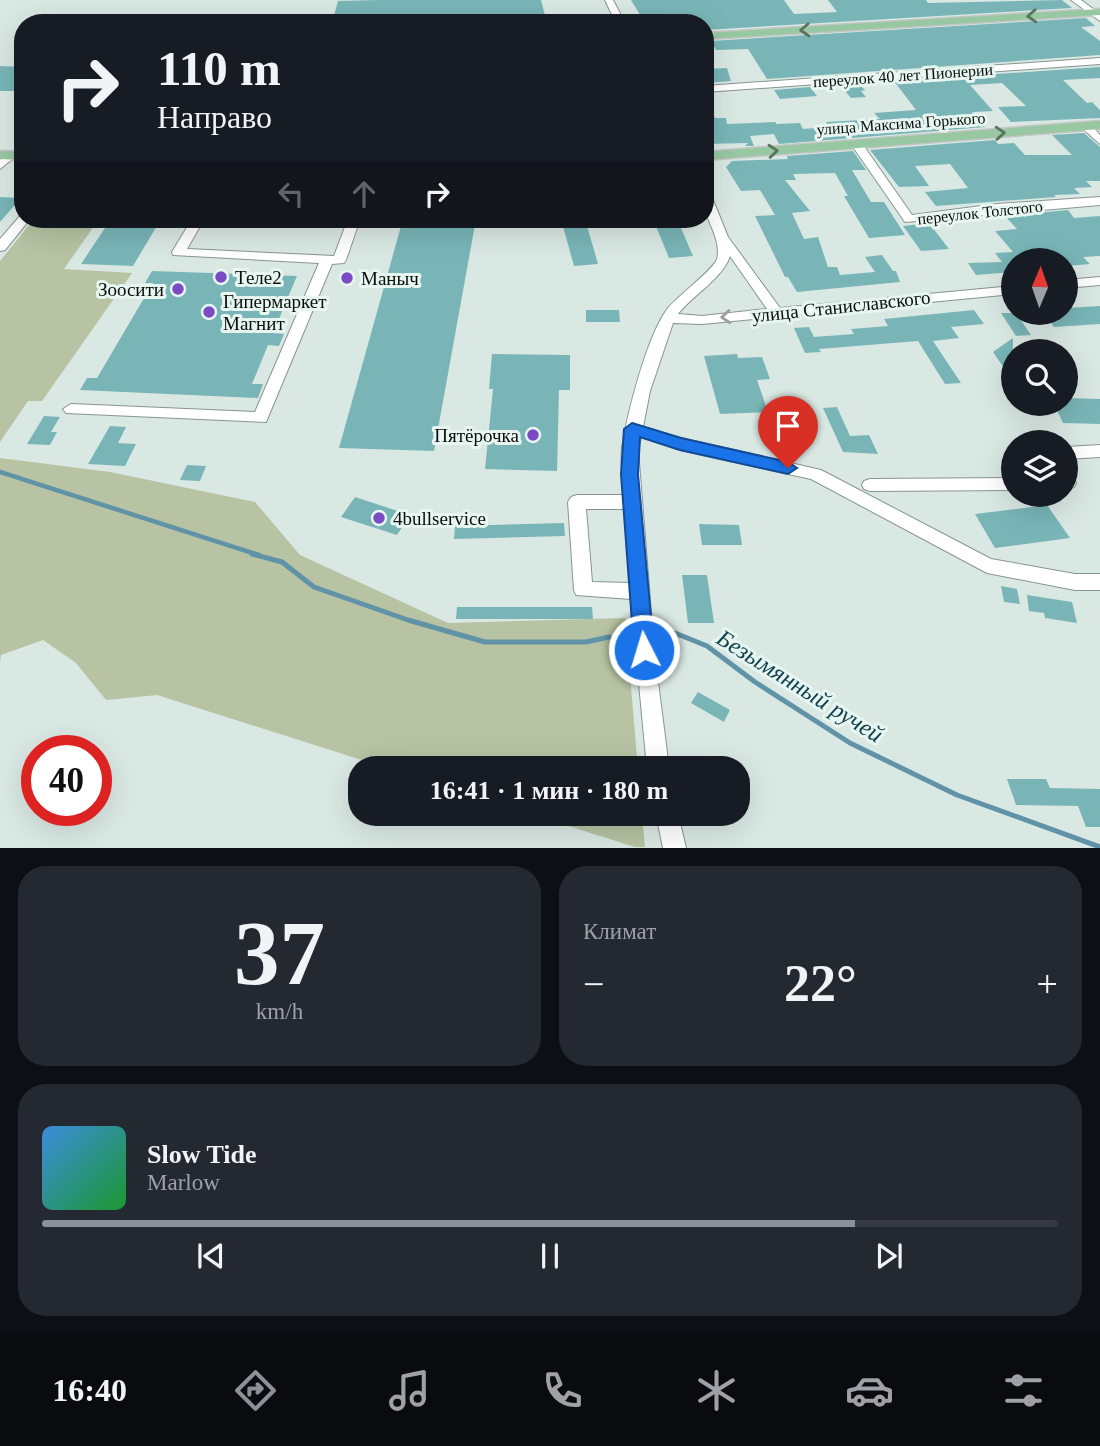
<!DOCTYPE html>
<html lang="ru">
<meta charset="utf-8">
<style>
body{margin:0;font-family:Georgia,serif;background:#242831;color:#f1f3f6;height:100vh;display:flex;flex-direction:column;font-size:26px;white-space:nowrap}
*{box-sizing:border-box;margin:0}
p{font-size:23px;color:#9ea1a6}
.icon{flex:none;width:38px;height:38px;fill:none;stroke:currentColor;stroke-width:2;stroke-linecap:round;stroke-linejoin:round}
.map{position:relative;height:848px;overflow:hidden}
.details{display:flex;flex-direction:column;gap:18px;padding:18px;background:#0d0f14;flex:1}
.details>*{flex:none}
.guide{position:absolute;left:14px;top:14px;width:700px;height:214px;border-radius:28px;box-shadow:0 7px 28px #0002;background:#171b24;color:#f1f3f6;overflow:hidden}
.needle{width:46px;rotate:2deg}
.controls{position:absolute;left:1001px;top:248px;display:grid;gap:14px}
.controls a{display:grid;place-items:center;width:77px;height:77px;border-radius:50%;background:#171b24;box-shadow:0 7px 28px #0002;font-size:35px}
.speed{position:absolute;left:21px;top:735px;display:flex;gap:14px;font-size:35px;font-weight:700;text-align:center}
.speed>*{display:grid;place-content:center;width:91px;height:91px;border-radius:50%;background:#171b24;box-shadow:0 7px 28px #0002;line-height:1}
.speed .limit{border:10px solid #d22;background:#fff;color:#111}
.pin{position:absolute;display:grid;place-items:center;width:60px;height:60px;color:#fff;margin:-72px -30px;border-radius:50% 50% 50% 0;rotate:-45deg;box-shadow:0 0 7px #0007}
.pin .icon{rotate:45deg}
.me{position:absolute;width:77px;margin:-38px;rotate:355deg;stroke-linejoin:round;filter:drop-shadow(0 0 5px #0008)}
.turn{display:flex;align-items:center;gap:24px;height:147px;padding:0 28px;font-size:32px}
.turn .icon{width:91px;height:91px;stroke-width:2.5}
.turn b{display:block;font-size:49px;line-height:60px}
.lanes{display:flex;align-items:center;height:66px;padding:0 28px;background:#0003;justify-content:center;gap:35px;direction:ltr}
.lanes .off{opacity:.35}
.big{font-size:52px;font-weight:800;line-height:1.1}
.details .widget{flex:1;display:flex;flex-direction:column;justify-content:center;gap:10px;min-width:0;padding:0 24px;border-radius:28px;background:#242831}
.details .dial{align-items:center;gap:0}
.dial b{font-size:91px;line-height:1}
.song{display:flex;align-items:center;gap:21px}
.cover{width:84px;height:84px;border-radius:10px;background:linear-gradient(135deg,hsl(210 70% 55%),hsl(130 70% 35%))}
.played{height:7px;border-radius:4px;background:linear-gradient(90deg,#8c9099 80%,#363941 80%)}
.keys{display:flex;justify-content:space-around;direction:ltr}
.heat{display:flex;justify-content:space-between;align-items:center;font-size:38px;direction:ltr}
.details .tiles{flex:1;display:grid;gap:18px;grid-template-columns:1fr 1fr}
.widget:last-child{grid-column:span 2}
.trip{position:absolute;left:348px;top:756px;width:402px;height:70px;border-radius:28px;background:#171b24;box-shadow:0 7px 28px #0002;font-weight:800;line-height:70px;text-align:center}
.tab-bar{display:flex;height:112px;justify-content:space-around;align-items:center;background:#090b0e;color:#9ea1a6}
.tab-bar .icon{width:49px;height:49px}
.tab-bar .current{color:#8c9099}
.tab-bar b{font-size:32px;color:#f1f3f6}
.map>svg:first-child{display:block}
.green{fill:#b7c3a3}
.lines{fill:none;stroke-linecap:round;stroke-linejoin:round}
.stream-far1{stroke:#6093a7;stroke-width:4.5}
.stream{stroke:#6093a7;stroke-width:5}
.building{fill:#79b5b7}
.minor-casing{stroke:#879590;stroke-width:2}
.major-casing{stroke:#c4c5c5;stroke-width:3}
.minor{fill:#fff;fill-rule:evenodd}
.major{fill:#97c8a2;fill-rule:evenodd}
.oneway{stroke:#57745e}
.oneway2{stroke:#9d9f9e}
.route{fill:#1a73e8;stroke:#114b97;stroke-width:2}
.poi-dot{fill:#7c4bc3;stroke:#e7f6f1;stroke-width:2.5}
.labels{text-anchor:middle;stroke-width:6;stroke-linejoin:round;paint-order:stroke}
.far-street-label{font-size:16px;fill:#090e0c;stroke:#e7f6f1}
.poi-label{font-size:19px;fill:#090e0c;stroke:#e7f6f1;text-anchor:start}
.street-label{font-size:19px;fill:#090e0c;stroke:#e7f6f1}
.near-water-label{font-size:24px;font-style:italic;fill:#134150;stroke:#e7f6f1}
</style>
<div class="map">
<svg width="1100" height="848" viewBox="0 0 1100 848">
<rect width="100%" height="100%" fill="#dae8e4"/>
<g class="green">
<path d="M34 219H99L64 269 132 273 42 401H28L0 442V261Z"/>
<path d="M0 458 110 472 255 502 300 555 448 623 625 618 638 768H387L157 695 106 700 76 663 43 640 1 655 0 663Z"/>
<path d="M530 814H642L645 847H635Z"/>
</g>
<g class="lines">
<path class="stream-far1" d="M0 472 259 555"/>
<g class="stream">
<path d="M252 554 282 562 314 587 408 620 485 642H586L609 637"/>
<path d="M675 633 707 646 755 682 850 743 957 795 1100 847"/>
</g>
</g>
<g class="building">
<path d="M378 0H541L547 23H469V14L371 17V23H332L338 1Z"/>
<path d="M631 0H784L794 14 837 12 828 0H926L928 3 1062 0 1072 8 705 30V23H645Z"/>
<path d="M1086 18 1095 26 1081 27 1100 41V55L767 79 748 49 716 50 711 41Z"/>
<path d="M0 66 23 67V91H0Z"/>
<path d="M1100 67V78L1063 80 1087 103 1092 102 1100 110V118L1011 122 998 107 1026 106 1002 83 970 85 993 111 972 112 985 127 779 144 774 134 750 136 754 146H745L748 143 705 144V96L715 118H726L727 124 776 122V124L800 123 803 129 829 127 826 122 880 119 874 113 916 110 894 81Z"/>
<path d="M727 68 731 81 705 83V69Z"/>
<path d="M859 84 865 90 861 91 866 97 851 98 840 85Z"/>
<path d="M810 87 817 96 780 99 774 90Z"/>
<path d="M1084 133 1100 147V181H1086L1092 187 1074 188 1080 194 1054 195 1056 197 936 206 925 192 968 188 950 164 915 166 929 186 899 187 870 150 995 140 998 144 1014 143 1025 155H1072L1052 135Z"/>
<path d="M853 151 866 170H852L871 202H884L905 235 869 238 844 196H848L835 173 793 174 796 180H785L810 211 792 213 804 239 818 237 828 267H837L840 275 875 272 865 257 882 255 893 271H896L900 282 797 292 788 277H785L755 216 775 215 760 190 741 191 726 167 732 161 788 159 787 156Z"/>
<path d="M0 197 21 198 0 222Z"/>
<path d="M1068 210 1074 218 1100 216V256L1083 257 1090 264 1066 266V261H1020L1017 258 1013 261V272L976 275 968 263 1002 262 995 253 1013 252 995 231 1017 229 1005 216Z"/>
<path d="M111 219H161L133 266 81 264Z"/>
<path d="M403 219H476L434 451 339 448Z"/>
<path d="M561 219H585L598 264 574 266Z"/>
<path d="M653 219H677L693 256 669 258Z"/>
<path d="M929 223 949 249 921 251 903 226Z"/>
<path d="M152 271 297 276 273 333 284 334 279 346 268 345 252 384H263L258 398 80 390 87 378H97L153 283H145Z"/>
<path d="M1100 306V324L1054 327 1043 313H1066V308Z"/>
<path d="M586 310H619L620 322H586Z"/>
<path d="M974 310 984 324 951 327 959 338 933 341 961 383 945 384 918 341 819 349 821 352 805 353 794 328 809 327 814 337 854 334 851 329 888 326 884 319Z"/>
<path d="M1001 313H1016L1031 335 1016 336Z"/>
<path d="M1013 338V367L1004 368 993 352Z"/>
<path d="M492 354 570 355V390H559L557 471 485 469 493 389H489Z"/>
<path d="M737 354 738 358 762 357 770 379 757 380 768 412 720 414 704 356Z"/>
<path d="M1066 398 1100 399V424L1063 423 1054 404H1066Z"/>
<path d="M837 407 850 436 869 435 878 454 843 452 823 408Z"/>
<path d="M44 416 60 417 51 432H57L50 445 27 444Z"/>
<path d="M110 426 126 427 118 443 136 444 125 466 88 464Z"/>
<path d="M187 465 206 466 200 481 180 480Z"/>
<path d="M355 497 410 515 397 535 341 517Z"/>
<path d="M1047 505 1070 538 995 548 975 514Z"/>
<path d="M564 523 565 536 454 539 455 526Z"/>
<path d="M699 524 739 525 742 545H702Z"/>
<path d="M682 575H707L714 623H688Z"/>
<path d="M1001 586 1017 589 1020 604 1004 602Z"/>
<path d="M1027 595 1072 602 1077 623 1045 618 1044 613 1029 611Z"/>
<path d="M457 607H592L593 619H456Z"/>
<path d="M698 692 730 710 724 722 691 703Z"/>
<path d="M1007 779H1046L1050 788 1100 789V827H1086L1078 806 1016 805Z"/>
</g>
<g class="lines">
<g class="minor-casing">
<g id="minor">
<path d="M605 0H613L625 23H616Z"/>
<path d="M1071 0H1081L1100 14V21Z"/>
<path d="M115 15 130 21 131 23 112 20V16Z"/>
<path d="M1100 58V64L705 92V86Z"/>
<path d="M1082 124H1090L1100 135V144L1082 128Z"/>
<path d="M857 141 861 142 912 215 997 204 1100 197V205L905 222 851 144Z"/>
<path d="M10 153 16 156 0 169V160Z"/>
<path d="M705 191 711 195 728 237 780 308 1013 286V294L702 324 673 323 650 391 643 427 681 438 821 470 991 559 1075 574H1100V590H1075L987 573 811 479 680 450 641 437 638 450 654 650 669 768H647L631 599 576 595 574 590 568 502 571 497 577 495H625C624 480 620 463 622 448 627 415 647 335 668 308 678 296 714 269 717 259 721 244 711 227 706 213 704 206 705 198 705 191ZM730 256 767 309 702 316 678 314C693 295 723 278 730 256ZM586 509H626L630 583 592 582Z"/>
<path d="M20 216 30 219 5 250 0 251V239Z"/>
<path d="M192 219H204L187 249 334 256 348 219H360L346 260 344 263 332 264 266 422 66 413 63 409 71 404 255 412 319 263 173 255 172 252Z"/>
<path d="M1100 277V285L1066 288V280Z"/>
<path d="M1100 445V457L1066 459V447Z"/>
<path d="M1066 471 1072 473 1076 483 1074 487 1066 489Z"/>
<path d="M1013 478V490L870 491 864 489 862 485 864 481 870 479Z"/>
<path d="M656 814H678L686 848H663Z"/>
</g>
</g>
<g class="major-casing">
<g id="major">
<path d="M1100 9V15L705 39V33Z"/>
<path d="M1100 121V129L705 160V152Z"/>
<path d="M0 151 23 152V160L0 159Z"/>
</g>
</g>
<use href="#minor" class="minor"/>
<use href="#major" class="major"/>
</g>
<defs><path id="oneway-chevron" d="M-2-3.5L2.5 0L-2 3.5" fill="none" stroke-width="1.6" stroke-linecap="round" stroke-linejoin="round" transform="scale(1.75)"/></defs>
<g class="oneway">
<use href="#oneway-chevron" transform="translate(1032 16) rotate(177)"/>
<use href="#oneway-chevron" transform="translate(805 30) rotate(177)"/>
<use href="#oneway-chevron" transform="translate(1000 133) rotate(-4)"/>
<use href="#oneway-chevron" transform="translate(773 151) rotate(-5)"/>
</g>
<use class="oneway2" href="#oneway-chevron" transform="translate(726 317) rotate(175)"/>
<path class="route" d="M632 423 681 438 788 462 797 468 788 474 680 450 640 437 638 474 654 650 651 656 644 659 637 656 634 650 621 474 624 429Z"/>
<g class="poi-dot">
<circle cx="221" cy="277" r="7"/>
<circle cx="347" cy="278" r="7"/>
<circle cx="178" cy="289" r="7"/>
<circle cx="209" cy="312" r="7"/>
<circle cx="533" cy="435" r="7"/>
<circle cx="379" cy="518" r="7"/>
</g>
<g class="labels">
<g class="far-street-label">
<text transform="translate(903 75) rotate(-4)" y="6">переулок 40 лет Пионерии</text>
<text transform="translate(901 123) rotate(-4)" y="6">улица Максима Горького</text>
<text transform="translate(980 212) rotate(-6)" y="6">переулок Толстого</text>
</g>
<g class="poi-label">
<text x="235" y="284">Теле2</text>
<text x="361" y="285">Маныч</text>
<text x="164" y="296" text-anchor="end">Зоосити</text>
<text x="223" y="308">Гипермаркет<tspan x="223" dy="22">Магнит</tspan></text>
<text x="519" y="442" text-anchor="end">Пятёрочка</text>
<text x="393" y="525">4bullservice</text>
</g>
<g class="street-label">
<text transform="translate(841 306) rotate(-6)" y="7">улица Станиславского</text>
</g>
<g class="near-water-label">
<text transform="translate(800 686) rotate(32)" y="8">Безымянный ручей</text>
</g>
</g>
</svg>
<div class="controls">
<a><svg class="needle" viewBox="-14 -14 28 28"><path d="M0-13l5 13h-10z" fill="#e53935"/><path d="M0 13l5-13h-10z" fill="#9ea1a6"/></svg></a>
<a><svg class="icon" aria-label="search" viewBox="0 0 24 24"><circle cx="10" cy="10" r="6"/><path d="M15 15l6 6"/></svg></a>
<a><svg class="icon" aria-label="layers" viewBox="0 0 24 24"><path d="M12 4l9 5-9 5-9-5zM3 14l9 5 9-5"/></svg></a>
</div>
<div class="speed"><div class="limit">40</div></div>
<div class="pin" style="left:788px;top:468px;background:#d93025"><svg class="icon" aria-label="arrive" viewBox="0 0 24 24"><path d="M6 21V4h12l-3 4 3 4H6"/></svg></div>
<svg class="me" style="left:644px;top:650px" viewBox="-20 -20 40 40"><circle r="17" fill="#1a73e8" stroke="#fff" stroke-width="3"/><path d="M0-11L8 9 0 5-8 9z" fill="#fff"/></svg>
<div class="trip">16:41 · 1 мин · 180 m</div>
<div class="guide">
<div class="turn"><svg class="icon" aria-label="right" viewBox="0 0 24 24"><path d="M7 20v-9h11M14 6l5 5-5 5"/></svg><div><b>110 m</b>Направо</div></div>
<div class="lanes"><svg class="icon off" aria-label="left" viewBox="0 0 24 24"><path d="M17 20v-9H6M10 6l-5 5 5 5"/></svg><svg class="icon off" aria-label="ahead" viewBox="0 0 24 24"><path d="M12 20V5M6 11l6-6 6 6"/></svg><svg class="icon" aria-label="right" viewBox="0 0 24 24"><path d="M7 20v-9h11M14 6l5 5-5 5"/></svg></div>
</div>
</div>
<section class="details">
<div class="tiles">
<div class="widget dial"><b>37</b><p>km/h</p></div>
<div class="widget"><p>Климат</p>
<div class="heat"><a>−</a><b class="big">22°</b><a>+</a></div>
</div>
<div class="widget">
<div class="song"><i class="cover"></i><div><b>Slow Tide</b><p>Marlow</p></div></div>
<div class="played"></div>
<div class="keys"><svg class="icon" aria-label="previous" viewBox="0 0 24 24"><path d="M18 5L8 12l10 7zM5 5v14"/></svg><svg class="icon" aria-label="pause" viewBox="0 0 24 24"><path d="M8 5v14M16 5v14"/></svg><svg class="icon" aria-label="next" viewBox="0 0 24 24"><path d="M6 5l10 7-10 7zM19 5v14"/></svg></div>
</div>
</div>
</section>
<nav class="tab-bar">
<b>16:40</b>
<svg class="icon current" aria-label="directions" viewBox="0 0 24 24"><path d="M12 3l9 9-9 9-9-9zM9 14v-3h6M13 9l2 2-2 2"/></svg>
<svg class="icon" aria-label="music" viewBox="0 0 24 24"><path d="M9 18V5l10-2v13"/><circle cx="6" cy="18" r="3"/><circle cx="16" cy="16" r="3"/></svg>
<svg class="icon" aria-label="phone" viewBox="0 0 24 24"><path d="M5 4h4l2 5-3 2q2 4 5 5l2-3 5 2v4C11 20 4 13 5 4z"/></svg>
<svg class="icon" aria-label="climate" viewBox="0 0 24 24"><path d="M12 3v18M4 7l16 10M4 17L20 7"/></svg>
<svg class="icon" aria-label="car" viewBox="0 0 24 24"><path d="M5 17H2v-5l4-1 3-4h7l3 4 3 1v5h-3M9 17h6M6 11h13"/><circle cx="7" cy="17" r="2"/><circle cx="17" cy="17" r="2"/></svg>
<svg class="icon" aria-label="filters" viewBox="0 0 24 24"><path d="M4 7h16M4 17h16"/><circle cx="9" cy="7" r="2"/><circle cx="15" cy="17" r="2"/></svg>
</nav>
